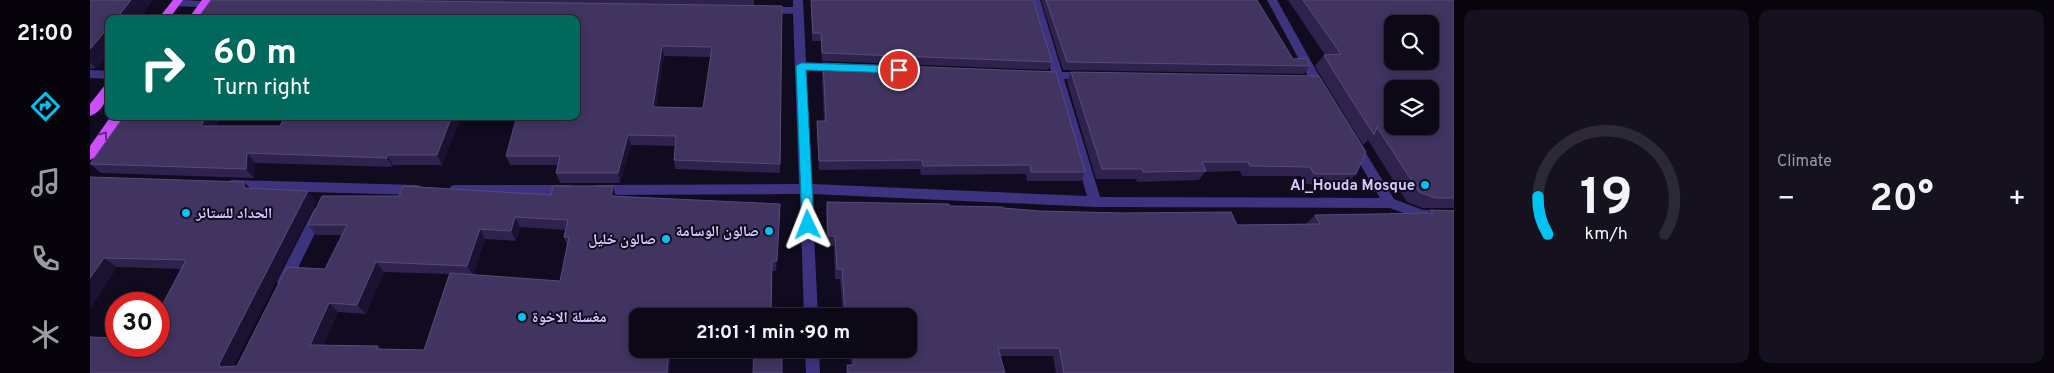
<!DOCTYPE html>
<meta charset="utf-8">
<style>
body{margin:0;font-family:Overpass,"Noto Naskh Arabic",sans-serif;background:#15111f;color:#f1f3f6;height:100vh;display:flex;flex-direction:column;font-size:19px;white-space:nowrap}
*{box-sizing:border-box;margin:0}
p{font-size:16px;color:#9a9aa1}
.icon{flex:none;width:28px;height:28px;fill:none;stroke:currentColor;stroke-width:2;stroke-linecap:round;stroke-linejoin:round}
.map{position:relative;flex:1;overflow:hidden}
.details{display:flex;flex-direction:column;gap:10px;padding:10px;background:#07040c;width:600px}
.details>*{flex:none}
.banner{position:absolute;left:15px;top:15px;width:475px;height:105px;border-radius:10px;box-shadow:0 2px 12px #0003,0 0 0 1px #2c2935;background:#00695c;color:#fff;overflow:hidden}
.fabs{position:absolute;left:1294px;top:15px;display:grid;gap:10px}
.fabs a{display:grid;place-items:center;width:55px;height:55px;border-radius:10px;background:#0c0816;box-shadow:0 2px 12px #0003,0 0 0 1px #2c2935;font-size:25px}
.speed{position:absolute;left:15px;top:292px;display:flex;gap:10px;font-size:25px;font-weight:700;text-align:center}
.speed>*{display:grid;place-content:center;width:65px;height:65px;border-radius:50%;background:#0c0816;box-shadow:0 2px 12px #0003,0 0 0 1px #2c2935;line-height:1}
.speed .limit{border:8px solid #d22;background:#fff;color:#111}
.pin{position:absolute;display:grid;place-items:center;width:42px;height:42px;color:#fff;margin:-21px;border:2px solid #fff;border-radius:50%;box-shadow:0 1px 5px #0007}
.me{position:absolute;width:55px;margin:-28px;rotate:358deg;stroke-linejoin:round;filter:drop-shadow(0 0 4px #0008)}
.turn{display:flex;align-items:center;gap:18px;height:105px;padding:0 25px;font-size:22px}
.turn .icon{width:65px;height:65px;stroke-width:2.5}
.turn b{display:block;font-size:35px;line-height:42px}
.big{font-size:38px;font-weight:700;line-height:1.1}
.details .widget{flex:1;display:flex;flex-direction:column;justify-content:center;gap:8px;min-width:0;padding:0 18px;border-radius:10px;background:#15111f}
.details .dial{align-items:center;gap:0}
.dial svg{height:130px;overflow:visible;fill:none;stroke:#2c2935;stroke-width:7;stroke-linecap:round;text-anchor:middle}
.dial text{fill:#f1f3f6;stroke:none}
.heat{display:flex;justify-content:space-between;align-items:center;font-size:28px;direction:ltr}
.details .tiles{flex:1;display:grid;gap:10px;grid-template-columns:repeat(2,1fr)}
.trip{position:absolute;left:539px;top:308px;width:288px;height:50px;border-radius:10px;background:#0c0816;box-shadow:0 2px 12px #0003,0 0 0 1px #2c2935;font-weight:700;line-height:50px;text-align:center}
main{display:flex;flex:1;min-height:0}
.tabs{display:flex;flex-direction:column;width:90px;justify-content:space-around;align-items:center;background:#050309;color:#9a9aa1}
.tabs .icon{width:35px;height:35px}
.tabs .on{color:#00c2f3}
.tabs b{font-size:22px;color:#f1f3f6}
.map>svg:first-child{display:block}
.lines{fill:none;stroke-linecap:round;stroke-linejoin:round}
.minor{fill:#3e337f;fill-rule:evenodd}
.major{fill:#cf4fff;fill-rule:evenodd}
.wall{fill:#2f224d;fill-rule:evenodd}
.shaded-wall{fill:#1b1232}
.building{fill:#413460;stroke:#584b79;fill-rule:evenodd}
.oneway{stroke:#662a83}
.route{fill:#00c2f3;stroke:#007e9e}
.poi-dot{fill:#00c2f3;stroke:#100b1e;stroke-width:2}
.labels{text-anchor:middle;stroke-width:4;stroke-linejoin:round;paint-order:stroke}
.poi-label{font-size:15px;font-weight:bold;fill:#d4c8ff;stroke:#100b1e;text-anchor:end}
</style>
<main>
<nav class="tabs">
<b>21:00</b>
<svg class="icon on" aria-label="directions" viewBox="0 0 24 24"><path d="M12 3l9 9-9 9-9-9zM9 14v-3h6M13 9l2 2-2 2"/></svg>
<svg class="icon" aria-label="music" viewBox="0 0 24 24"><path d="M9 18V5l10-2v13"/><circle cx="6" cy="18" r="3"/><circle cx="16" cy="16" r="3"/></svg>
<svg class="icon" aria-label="phone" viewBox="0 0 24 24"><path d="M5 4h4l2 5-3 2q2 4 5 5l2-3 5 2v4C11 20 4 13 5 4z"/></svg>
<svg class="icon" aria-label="climate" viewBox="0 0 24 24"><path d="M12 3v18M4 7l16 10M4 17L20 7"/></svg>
</nav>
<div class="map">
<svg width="1364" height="373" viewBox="0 0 1364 373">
<rect width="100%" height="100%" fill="#100b1e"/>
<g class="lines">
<g class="minor">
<path d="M93 0 126 2 131 5 126 8 86 6 81 3 85 0Z"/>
<path d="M703 0H713L716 62 750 64 756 68 750 72 716 70 722 184 997 196 963 79H950L944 75 950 71H961L940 0H950L972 72H995L1001 76 995 80 974 79 1010 197 1290 198 1259 145 1261 142H1269L1304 199 1333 210H1364V220H1333L1300 208 1005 207 722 194 728 316H714L710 194 507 195 503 194 501 190 503 186 507 185 709 184 703 14 676 13 671 10 676 7H703Z"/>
<path d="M1177 0H1187L1237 90 1235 93H1227Z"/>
<path d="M0 70 19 71V79L0 78Z"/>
<path d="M142 180 327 185 331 186 333 190 331 194 327 195 142 190 138 189 136 185 138 181Z"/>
<path d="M365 185H480L484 186 486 190 484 194 480 195H365L361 194 359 190 361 186Z"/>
<path d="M229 208 234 209 235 213 199 286 194 288 189 286 187 282 189 278 224 209Z"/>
<path d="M715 349H729L730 373H716Z"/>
</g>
<g class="major">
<path d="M83 0H93L79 19H68Z"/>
<path d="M112 0H122L109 19H98Z"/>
<path d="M19 84C19 96 13 112 0 116V104L15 85Z"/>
<path d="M21 116H34L4 158 0 160V146Z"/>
</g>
</g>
<g class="wall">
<path d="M0 0H63L48 19H19V54L10 65 6 68 0 69Z"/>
<path d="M121 0H664V5L692 6 690 173 585 169 584 160 585 146 541 145 530 183H470L466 173 468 165H420L416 156 486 116V19ZM574 56 621 57 613 108 566 107Z"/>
<path d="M721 0 962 62 958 70 732 61 731 41H722L721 8Z"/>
<path d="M951 0H1167L1203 59 1220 66 1214 74 973 70Z"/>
<path d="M1198 0H1364V208H1333L1317 202 1278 140 1273 145 1232 78 1225 66 1234 55H1235Z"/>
<path d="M733 63 995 172 991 181H937L936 174 831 175 830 169 729 170 727 130V121H734L732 73Z"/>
<path d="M981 72 1266 174 1256 184H1215L1211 176H1152L1150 171 1115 172 1109 180 1047 182 1046 179H1006L977 82Z"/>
<path d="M35 116H132L126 126H190L195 116H371L352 165H303V167L165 163 164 178 11 173 0 164Z"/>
<path d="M0 177 154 182 161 189 218 191 226 202 143 366H147L235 269 252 235H226L218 225 461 195 526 196 690 214 686 271H682L548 316 692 349 663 359 581 358 580 373H0L69 346 91 269 27 267 0 308ZM430 227 476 230 474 237 477 245 470 281 383 275 395 239 426 241ZM294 272 359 274 334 350 291 349 288 346 233 345 248 312 276 314Z"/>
<path d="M737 202 913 208 1147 225 1216 224 1225 215 1336 214 1340 210 1364 211V373H966L963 356H910L915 373H756L757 365H761L760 349H818V316H753L750 279H745L744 246H737L736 212Z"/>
</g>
<g class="shaded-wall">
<path d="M41 0H63L48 19H26Z"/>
<path d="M19 27V54L10 65 6 68 0 62V49Z"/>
<path d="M572 46 574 56 564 117 563 107Z"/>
<path d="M117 116H132L120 136 111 126Z"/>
<path d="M362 116H371L352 165 347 155Z"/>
<path d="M538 135 541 145 530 183 528 173Z"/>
<path d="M157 153 165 163 164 178 156 169Z"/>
<path d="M297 155 303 165V167L297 158Z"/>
<path d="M154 182 164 192 154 188Z"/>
<path d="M523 186 526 196H521Z"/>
<path d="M218 191 226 202 140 372 130 367 129 364Z"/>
<path d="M425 217 430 227 426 241 421 231Z"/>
<path d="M390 229 395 239 383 275 377 266Z"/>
<path d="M14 258 27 267 0 308V278Z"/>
<path d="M286 262 294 272 276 314 267 305Z"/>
<path d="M239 303 248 312 229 354 220 345Z"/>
<path d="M579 350 581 358 580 373H577Z"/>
</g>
<g class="building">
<path d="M0 0H41L26 19H19V27L0 49Z"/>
<path d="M121 0H261L692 6 690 164 584 160 586 136 538 135 528 173H466L470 156H416L427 116H486V19H107ZM572 46 622 47 613 108 563 107Z"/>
<path d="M721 0H943L962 62 732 53 731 33H723Z"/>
<path d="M956 0H1167L1203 59 1216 58 1220 66 977 62Z"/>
<path d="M1213 0H1364V198H1345L1329 192 1287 127 1284 135 1241 67 1234 55 1251 54ZM1302 24H1340V61H1302ZM1302 89H1340V126H1302Z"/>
<path d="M733 63 966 72 995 172H941L940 165 833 166 832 160 729 161 727 121H736Z"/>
<path d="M981 72 1229 76 1276 152 1266 174H1224L1220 167 1160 166 1158 162H1112L1116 171 1053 172 1052 169H1012Z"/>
<path d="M35 116H117L111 126H190L195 116H362L347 155H297V158L157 153 156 169 0 164Z"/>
<path d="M0 177 154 182V188L218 191 129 364 130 367 147 366 197 267 235 269 257 225H218L232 196H309L313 186 461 195 463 186H523L521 196 690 204 687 261H682L681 316H548V349H692V373H663L664 351 579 350 577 373H0V337L26 338V346H69V311L96 260 14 258 0 278ZM425 217 478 220 474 237H479L470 281 360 273 334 350 286 349 288 346 220 345 239 303 267 305 286 262 377 266 390 229 421 231Z"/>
<path d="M737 202 859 204 860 206 913 207V208L950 211 1033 213 1141 212 1147 225 1230 224 1225 215 1343 213 1340 210 1364 211V373H974L969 348H908L915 373H758L757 365H764L763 349H818V316H760V312H755L752 269H747L745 236H738Z"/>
</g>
<defs><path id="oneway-chevron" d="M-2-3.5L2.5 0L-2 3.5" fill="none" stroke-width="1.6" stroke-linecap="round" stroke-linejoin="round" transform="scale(1.25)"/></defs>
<use class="oneway" href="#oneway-chevron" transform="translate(14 135) rotate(-54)"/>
<path class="route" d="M711 63 809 66 814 70 809 73 716 70 724 225 722 229H714L712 225 706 66Z"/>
<g class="poi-dot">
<circle cx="1335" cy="185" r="5"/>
<circle cx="96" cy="213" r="5"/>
<circle cx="679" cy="231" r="5"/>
<circle cx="576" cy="239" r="5"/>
<circle cx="432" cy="317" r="5"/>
</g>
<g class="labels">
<g class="poi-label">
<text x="1325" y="190">Al_Houda Mosque</text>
<text x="106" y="218" text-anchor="start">الحداد للستائر</text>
<text x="669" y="236">صالون الوسامة</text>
<text x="566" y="244">صالون خليل</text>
<text x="442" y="322" text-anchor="start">مغسلة الاخوة</text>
</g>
</g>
</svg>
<div class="fabs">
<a><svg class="icon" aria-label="search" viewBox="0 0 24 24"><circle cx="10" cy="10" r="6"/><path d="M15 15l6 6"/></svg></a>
<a><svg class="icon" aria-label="layers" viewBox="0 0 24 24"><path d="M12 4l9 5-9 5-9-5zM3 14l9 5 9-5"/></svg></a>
</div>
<div class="speed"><div class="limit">30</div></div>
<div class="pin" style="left:809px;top:70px;background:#d93025"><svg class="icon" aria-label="arrive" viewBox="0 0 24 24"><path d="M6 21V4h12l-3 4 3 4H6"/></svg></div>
<svg class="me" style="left:718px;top:225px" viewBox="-20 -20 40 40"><path d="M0-17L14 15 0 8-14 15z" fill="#00c2f3" stroke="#fff" stroke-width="4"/></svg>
<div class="trip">21:01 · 1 min · 90 m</div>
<div class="banner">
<div class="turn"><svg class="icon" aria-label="right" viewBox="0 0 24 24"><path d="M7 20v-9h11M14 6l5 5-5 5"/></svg><div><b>60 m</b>Turn right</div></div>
</div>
</div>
<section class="details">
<div class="tiles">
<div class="widget dial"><svg viewBox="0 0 100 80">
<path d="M14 69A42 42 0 1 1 86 69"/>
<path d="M14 69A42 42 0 0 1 8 46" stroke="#00c2f3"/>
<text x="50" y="56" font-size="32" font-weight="700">19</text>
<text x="50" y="72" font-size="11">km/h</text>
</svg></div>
<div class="widget"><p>Climate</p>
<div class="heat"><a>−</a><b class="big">20°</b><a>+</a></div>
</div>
</div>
</section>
</main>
